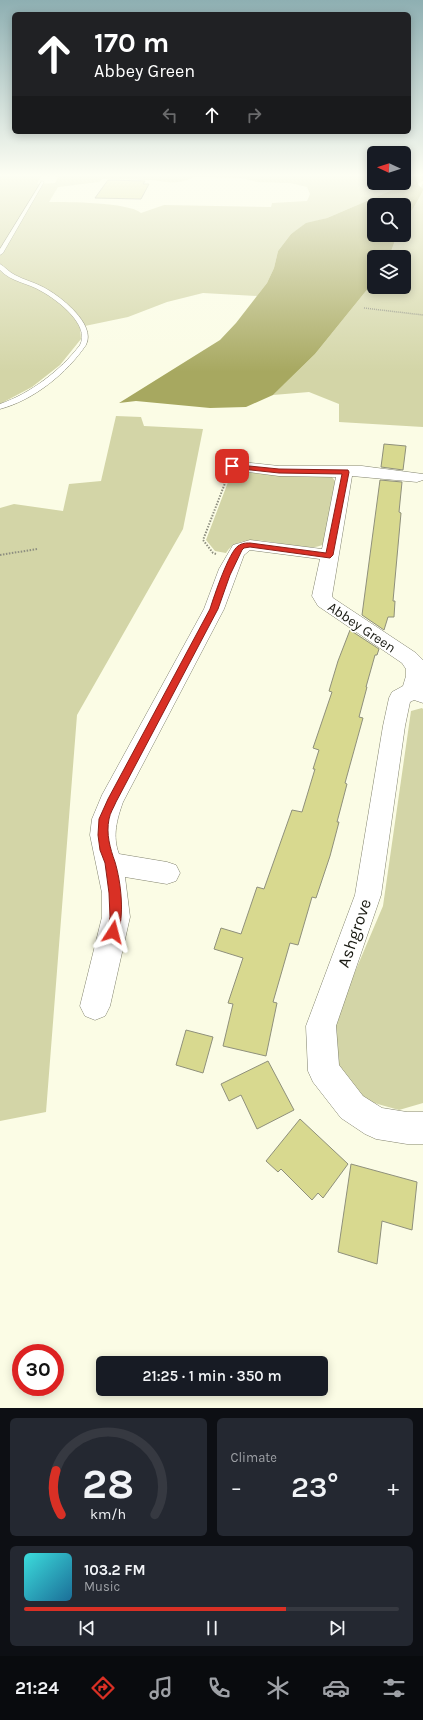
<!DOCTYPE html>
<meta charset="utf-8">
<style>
body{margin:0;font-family:Karla,sans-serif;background:#242831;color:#f1f3f6;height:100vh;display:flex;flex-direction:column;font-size:15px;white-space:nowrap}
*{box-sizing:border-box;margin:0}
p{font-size:13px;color:#9ea1a6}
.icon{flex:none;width:22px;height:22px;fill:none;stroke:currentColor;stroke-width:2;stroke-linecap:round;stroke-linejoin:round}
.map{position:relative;height:1408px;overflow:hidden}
.details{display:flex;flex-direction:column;gap:10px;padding:10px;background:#0d0f14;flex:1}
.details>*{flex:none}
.hud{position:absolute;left:12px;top:12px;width:399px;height:122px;border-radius:6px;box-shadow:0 2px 10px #0003;background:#202124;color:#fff;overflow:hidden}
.needle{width:26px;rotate:273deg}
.fabs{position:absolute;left:367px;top:146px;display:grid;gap:8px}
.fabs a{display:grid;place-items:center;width:44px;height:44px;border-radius:6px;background:#171b24;box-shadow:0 2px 10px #0003;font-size:20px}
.speed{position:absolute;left:12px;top:1344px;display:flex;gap:8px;font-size:20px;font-weight:700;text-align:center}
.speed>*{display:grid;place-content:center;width:52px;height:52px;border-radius:50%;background:#171b24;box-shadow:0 2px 10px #0003;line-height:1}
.speed .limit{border:6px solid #d22;background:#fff;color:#111}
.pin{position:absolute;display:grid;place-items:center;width:34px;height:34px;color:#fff;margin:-17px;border-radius:8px;box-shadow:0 2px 6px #0006}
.me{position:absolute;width:44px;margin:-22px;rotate:9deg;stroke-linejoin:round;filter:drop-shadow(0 0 3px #0008)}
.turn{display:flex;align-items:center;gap:14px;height:84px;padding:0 16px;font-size:18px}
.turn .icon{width:52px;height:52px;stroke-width:2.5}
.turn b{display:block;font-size:28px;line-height:34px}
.lanes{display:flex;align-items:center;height:38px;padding:0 16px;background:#0003;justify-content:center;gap:20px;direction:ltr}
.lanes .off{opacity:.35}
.big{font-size:30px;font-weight:600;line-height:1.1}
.details .widget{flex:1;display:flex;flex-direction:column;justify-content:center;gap:6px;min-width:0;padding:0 14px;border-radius:6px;background:#242831}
.details .dial{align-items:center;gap:0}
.dial svg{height:104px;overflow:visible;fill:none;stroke:#363941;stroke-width:7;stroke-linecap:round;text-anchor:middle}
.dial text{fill:#f1f3f6;stroke:none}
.song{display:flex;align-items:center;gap:12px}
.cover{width:48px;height:48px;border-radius:6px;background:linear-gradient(135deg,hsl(180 70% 55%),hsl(200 70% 35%))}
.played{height:4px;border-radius:2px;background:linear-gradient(90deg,#d93025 70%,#363941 70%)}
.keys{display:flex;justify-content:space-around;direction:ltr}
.heat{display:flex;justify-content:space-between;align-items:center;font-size:22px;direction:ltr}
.details .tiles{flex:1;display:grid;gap:10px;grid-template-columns:1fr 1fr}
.widget:last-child{grid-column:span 2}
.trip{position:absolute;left:96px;top:1356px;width:232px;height:40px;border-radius:6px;background:#171b24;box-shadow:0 2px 10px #0003;font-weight:600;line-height:40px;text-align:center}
.menu{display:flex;height:64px;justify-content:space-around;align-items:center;background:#090b0e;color:#9ea1a6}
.menu .icon{width:28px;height:28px}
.menu .on{color:#d93025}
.menu b{font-size:18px;color:#f1f3f6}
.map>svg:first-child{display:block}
.green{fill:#d3d5a7;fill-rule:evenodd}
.water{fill:#a7a860}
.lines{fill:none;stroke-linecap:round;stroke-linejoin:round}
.stream{stroke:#a7a860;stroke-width:2.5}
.building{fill:#d8d98f;stroke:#8f907b}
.service-casing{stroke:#82836e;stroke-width:1}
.minor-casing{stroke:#82836e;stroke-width:1}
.path-far1{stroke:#8e8f80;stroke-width:1.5;stroke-dasharray:1 1;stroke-linecap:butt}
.path{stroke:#8e8f80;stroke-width:2;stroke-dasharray:1.5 1.5;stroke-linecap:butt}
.service{fill:#fff;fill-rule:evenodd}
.minor{fill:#fff;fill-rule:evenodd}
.route{fill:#d93025;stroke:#8d1f18}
.labels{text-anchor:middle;stroke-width:3;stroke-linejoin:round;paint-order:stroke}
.street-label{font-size:14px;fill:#191a12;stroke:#fff}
.near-street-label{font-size:17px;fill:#191a12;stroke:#fff}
</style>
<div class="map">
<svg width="423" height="1408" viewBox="0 0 423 1408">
<rect width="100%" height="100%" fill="#fbfce5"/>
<g class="green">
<path d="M0 175H42L37 184 55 183 59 175H374V183H404V175H423V181L417 184 397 188 327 218 306 224 291 234 278 251 274 268 267 283 257 296 203 293 167 302 128 317 80 327 81 339 60 365 32 387 0 404ZM194 177 242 178 257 182 290 183 307 187 310 194 307 201 272 203 271 207 164 205 141 213C128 202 68 202 49 202L58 187 99 182 102 179C117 179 131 179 146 180 165 180 175 187 194 177Z"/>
<path d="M423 183V427L339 422V404L309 392 273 395 315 354 374 281V287H404V257H389L397 235H404V220Z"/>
<path d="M116 416 141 417 144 426 203 429 183 529 77 715 46 1112 0 1121V508L14 504 63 511 69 484 101 481Z"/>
<path d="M233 469 332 477 335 481 325 543C304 560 246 522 226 553L215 551 206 540Z"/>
<path d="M422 708 423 709V1103L399 1110 360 1099 338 1073 330 1046 340 1007 383 906 411 711Z"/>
</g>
<path class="water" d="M417 184 423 189C423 193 407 218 404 222V205H374V235H397L389 257H374V281L315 354 273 395 246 407 210 408 136 401 119 403 220 340 236 323 267 283 274 268 278 251 291 234 306 223 327 218 397 188Z"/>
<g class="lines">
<path class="stream" d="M415 175 417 184"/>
</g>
<g class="building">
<path d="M108 180 145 181 143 184H149L141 199 95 198Z"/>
<path d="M384 444 406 446 403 470 381 467Z"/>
<path d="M380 480 402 482 399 512 401 513 393 601H395L394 617H388L384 630 362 615Z"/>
<path d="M350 630 379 649 377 655H375L366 687H367L359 717 363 718 345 783 347 784 337 822H339L330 856 316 898 312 897 298 945 290 943 273 1002 277 1003 266 1056 223 1046 233 1004 228 1003 243 958 214 949 221 928 241 934 257 887 264 889 292 810 302 812 315 769H313L319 750 313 748 332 692 329 691 338 661Z"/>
<path d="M186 1030 213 1037 203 1073 176 1065Z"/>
<path d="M268 1061 294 1110 257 1129 241 1095 229 1101 221 1084Z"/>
<path d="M300 1119 348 1164 323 1198 318 1193 312 1200 281 1169 278 1172 266 1161Z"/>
<path d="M351 1164 417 1182 412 1230 382 1221 377 1264 338 1252Z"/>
</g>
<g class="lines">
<g class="service-casing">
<g id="service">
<path d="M42 181 44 182 3 253 0 255V249Z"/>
<path d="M0 264C5 267 9 272 15 275 24 280 34 282 43 287 59 295 97 324 86 345 67 373 34 400 0 409V404C31 393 60 371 80 345 91 325 56 299 41 291 28 283 11 282 0 270Z"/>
</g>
</g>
<g class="minor-casing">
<path id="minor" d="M232 461 279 466H362L423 474V480L417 482 352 476 332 596 333 598 416 653 423 660V703L414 700 410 702 405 726 381 895 336 1026 339 1065 363 1096 382 1108 407 1112H423V1144H407L376 1139 365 1134 341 1118 313 1082 308 1071 306 1026 355 895 383 726 389 698 392 692 403 686 406 676V669L402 663 318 606 312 596 320 559 250 550 244 555 224 609 123 802C117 819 112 836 119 854L167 862 176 865 180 873 176 881 167 884 125 877 130 917 110 1006 105 1016 95 1020 85 1016 80 1006 102 917V893L90 835 92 819 102 795 204 609 219 569 233 545 250 540 322 549 336 477 279 476 226 469 224 466 226 463Z"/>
</g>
<path class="path-far1" d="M364 308 423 315"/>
<g class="path">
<path d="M216 554 213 553 203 540 227 478"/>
<path d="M0 555 37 549"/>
</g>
<use href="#service" class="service"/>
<use href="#minor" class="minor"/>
</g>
<linearGradient id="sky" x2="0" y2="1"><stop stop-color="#8eafb2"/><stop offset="0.47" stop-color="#fdfef3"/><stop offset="1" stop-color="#fdfef3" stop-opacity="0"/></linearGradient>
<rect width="423" height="372" fill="url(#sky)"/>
<path class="route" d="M229 464 279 469 348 470 349 472 333 555 330 558 250 547 244 548 242 550 230 575 218 609 116 802C114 807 110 813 109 819 106 834 110 848 115 862 121 882 125 916 117 936L113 937 109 936 107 932 110 917 109 893 105 863 100 850 98 835 99 819 108 799 210 609C214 596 229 552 238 546 242 543 246 543 250 543L326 553 342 474 279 473 232 468 229 467Z"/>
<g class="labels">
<g class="street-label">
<text transform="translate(362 627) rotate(34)" y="5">Abbey Green</text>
</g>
<g class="near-street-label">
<text transform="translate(354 933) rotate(-71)" y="6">Ashgrove</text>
</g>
</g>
</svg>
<div class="fabs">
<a><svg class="needle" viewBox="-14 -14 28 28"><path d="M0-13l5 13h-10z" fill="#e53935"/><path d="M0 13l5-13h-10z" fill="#9ea1a6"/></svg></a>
<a><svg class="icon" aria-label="search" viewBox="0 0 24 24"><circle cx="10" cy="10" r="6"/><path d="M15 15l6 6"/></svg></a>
<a><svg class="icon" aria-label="layers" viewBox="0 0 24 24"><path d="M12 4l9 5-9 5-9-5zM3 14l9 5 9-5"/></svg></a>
</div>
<div class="speed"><div class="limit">30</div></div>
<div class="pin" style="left:232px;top:466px;background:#d93025"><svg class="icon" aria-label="arrive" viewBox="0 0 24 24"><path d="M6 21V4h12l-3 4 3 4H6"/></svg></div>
<svg class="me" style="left:113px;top:932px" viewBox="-20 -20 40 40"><path d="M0-17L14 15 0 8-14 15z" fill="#d93025" stroke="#fff" stroke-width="4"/></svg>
<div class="trip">21:25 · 1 min · 350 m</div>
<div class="hud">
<div class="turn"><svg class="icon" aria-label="ahead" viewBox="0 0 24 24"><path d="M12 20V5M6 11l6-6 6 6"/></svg><div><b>170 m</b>Abbey Green</div></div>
<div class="lanes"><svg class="icon off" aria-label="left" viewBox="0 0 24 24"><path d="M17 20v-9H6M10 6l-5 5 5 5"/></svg><svg class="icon" aria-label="ahead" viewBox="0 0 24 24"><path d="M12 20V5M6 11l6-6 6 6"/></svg><svg class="icon off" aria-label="right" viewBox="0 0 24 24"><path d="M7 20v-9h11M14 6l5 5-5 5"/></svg></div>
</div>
</div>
<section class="details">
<div class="tiles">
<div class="widget dial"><svg viewBox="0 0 100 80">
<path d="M14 69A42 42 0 1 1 86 69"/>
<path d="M14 69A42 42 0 0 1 10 35" stroke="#d93025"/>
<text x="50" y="56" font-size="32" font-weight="700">28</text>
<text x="50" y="72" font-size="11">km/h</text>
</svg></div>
<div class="widget"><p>Climate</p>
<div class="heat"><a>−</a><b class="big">23°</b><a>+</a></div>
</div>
<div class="widget">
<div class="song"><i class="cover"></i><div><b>103.2 FM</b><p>Music</p></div></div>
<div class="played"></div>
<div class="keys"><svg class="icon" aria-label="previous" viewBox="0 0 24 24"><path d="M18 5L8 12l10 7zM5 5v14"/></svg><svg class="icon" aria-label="pause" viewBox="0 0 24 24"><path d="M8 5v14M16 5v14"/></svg><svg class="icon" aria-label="next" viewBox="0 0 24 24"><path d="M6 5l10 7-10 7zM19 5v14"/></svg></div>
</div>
</div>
</section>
<nav class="menu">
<b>21:24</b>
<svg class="icon on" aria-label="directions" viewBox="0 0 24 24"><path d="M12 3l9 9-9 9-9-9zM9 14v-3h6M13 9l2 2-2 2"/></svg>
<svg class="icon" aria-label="music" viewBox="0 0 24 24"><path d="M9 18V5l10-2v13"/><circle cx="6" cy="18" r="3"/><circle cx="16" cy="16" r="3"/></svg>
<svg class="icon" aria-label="phone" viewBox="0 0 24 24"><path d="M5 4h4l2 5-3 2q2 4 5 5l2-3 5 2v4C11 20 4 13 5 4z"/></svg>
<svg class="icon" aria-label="climate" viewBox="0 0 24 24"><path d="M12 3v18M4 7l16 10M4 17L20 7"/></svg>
<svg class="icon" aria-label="car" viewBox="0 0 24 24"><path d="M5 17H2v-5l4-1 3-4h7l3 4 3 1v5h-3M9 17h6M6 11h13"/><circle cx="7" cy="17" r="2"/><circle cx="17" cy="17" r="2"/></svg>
<svg class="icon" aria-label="filters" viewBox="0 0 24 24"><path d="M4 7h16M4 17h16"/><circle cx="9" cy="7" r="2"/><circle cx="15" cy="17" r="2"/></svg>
</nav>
